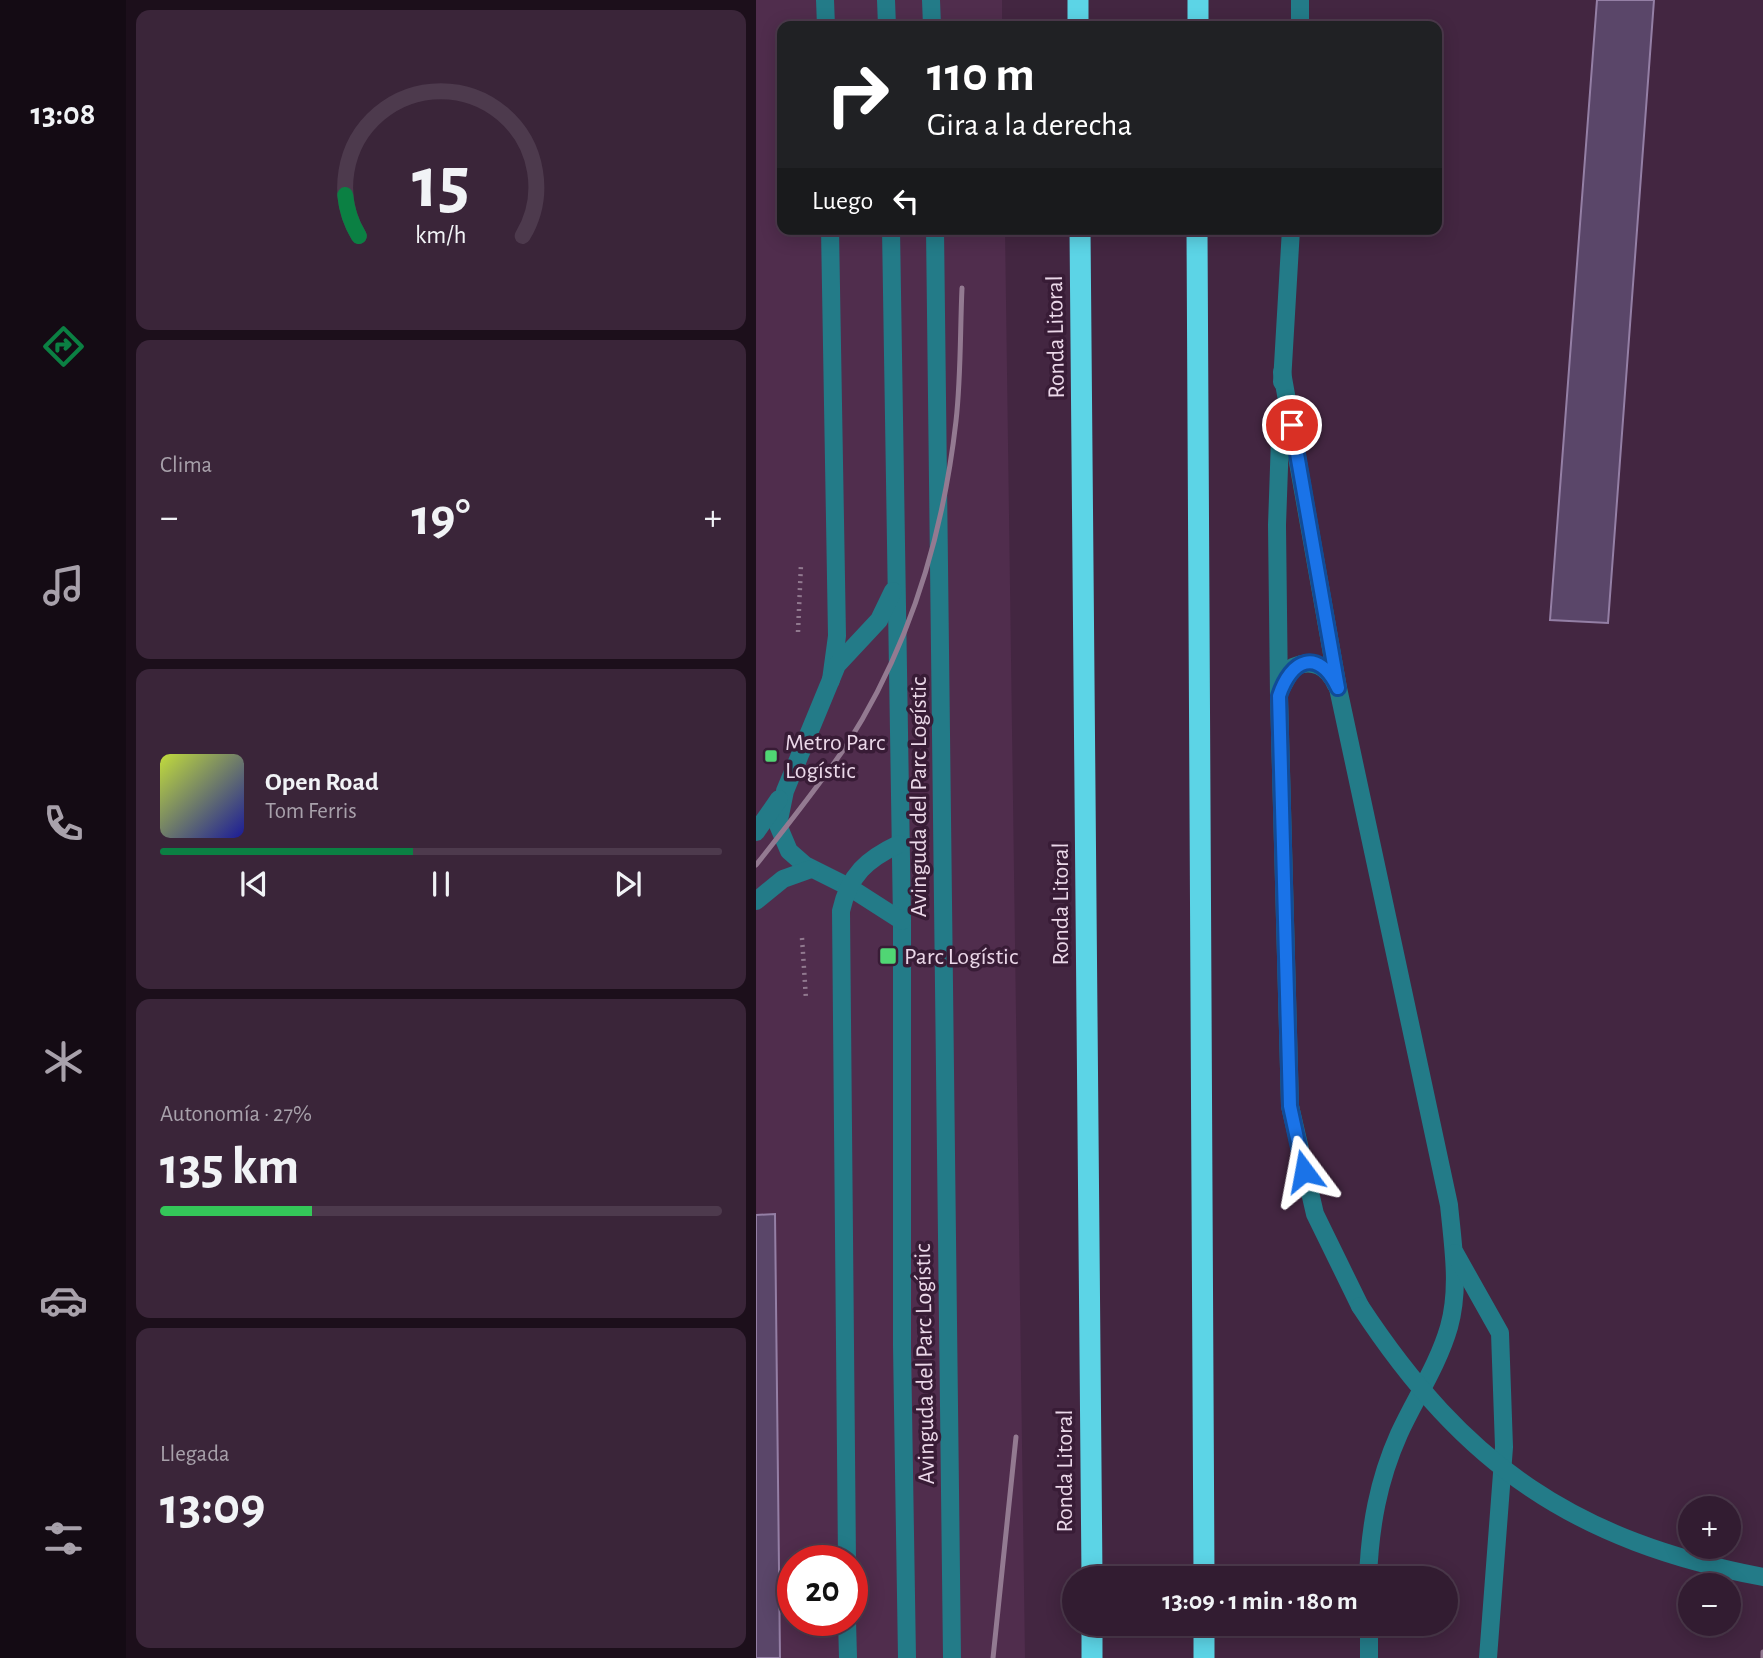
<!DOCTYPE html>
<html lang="es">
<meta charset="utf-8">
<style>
body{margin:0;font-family:"Alegreya Sans",sans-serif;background:#3a2539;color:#f1f3f6;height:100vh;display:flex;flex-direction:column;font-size:26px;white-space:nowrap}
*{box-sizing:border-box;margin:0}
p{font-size:23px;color:#a8a1ab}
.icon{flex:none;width:38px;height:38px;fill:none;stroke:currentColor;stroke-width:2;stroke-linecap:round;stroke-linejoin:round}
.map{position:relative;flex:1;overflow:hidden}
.side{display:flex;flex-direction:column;gap:10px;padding:10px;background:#1c0f1b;width:630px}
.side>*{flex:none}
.top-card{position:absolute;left:21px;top:21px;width:665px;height:214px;border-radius:14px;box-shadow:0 4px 18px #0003,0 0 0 2px #4d3a4d;background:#202124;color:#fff;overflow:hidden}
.fabs{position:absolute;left:922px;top:1496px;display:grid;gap:14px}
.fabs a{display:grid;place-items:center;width:63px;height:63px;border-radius:50%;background:#321c31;box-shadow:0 4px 18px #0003,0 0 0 2px #4d3a4d;font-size:35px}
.speed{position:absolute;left:21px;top:1545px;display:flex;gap:14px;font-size:35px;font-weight:700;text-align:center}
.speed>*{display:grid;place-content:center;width:91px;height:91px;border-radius:50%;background:#321c31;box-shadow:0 4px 18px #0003,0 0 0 2px #4d3a4d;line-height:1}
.speed .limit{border:10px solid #d22;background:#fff;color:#111}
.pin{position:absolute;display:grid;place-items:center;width:60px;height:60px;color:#fff;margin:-30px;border:4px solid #fff;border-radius:50%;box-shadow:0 2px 7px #0007}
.me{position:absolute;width:77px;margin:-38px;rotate:347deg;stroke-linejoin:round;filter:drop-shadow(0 0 5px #0008)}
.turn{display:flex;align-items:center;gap:24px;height:147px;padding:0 35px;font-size:32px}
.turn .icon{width:91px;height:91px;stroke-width:2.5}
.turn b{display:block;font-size:49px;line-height:60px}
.then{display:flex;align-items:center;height:66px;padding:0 35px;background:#0003;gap:14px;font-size:26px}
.big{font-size:52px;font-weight:600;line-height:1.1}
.side .tile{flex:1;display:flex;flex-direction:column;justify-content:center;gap:10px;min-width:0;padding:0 24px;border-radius:14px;background:#3a2539}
.side .dial{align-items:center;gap:0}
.dial svg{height:182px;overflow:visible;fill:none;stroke:#4d3a4d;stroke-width:7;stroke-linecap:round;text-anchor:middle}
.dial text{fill:#f1f3f6;stroke:none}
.song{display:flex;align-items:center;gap:21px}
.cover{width:84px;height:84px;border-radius:10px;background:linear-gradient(135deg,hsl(70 70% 55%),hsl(240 70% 35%))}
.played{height:7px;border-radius:4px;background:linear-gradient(90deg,#0b8043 45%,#4d3a4d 45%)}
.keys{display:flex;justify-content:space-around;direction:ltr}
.heat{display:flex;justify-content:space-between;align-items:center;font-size:38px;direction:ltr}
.charge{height:10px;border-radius:5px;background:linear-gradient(90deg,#34c759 27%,#4d3a4d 0)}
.trip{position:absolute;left:306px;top:1566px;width:396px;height:70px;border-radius:35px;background:#321c31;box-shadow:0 4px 18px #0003,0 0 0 2px #4d3a4d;font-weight:600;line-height:70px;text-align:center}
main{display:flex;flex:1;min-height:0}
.tabs{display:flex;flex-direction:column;width:126px;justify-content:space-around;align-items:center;background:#140b14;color:#a8a1ab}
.tabs .icon{width:49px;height:49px}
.tabs .current{color:#0b8043}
.tabs b{font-size:32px;color:#f1f3f6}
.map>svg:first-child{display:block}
.built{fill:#502d4d;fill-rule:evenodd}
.building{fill:#5a4669;stroke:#947fa5;stroke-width:2}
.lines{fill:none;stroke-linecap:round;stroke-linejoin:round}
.path{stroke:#91798f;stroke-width:4.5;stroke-dasharray:2 5;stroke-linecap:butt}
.minor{stroke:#237b88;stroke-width:18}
.highway{stroke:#5cd4e6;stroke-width:21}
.rail{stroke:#937a91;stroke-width:5}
.minor-bridge{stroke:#237b88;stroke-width:18}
.route-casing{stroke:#114b97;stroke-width:18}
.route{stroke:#1a73e8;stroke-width:12}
.poi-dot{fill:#50d674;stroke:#381c36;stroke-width:2.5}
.labels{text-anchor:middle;stroke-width:7;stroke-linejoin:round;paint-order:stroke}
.street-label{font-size:24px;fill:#ebd8e9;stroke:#381c36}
.poi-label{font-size:24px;fill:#ebd8e9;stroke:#381c36;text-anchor:start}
</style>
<main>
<nav class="tabs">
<b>13:08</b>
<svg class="icon current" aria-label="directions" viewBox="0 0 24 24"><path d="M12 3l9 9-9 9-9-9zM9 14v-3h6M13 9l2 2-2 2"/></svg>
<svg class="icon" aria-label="music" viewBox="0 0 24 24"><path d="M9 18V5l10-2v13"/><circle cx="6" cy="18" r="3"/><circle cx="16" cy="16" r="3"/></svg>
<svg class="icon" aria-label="phone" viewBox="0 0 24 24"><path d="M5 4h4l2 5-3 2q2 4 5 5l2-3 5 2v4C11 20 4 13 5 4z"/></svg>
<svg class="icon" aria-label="climate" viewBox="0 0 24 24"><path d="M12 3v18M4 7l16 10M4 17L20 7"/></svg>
<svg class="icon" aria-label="car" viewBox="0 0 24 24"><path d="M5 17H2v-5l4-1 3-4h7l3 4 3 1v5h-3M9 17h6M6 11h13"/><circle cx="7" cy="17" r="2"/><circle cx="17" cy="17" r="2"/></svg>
<svg class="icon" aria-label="filters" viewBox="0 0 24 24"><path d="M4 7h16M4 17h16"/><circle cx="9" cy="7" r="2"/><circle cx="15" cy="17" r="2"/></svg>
</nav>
<section class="side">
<div class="tile dial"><svg viewBox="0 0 100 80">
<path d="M14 69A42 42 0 1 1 86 69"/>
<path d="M14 69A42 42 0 0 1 8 51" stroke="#0b8043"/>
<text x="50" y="56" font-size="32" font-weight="700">15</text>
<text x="50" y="72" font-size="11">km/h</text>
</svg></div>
<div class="tile"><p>Clima</p>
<div class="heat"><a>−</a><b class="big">19°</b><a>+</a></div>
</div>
<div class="tile">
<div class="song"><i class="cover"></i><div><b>Open Road</b><p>Tom Ferris</p></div></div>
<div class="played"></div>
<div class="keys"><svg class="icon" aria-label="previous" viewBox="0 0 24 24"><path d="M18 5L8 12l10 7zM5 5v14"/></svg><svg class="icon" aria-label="pause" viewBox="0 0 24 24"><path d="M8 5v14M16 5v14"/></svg><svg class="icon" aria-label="next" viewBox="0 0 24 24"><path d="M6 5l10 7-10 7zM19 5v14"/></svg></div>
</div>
<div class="tile"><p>Autonomía · 27%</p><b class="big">135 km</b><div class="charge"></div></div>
<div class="tile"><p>Llegada</p><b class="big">13:09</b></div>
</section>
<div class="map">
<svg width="1007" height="1658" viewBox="0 0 1007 1658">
<rect width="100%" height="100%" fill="#432641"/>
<path class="built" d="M0 0H246V26H26V229H249L269 1658H0ZM37 1561H96V1620H37Z"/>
<g class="building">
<path d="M841 0H898L852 623 794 620Z"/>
<path d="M19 1214 24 1658H0V1215Z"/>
</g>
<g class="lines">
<g class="path">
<path d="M42 632 45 564"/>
<path d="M46 938 50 999"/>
</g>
<g class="minor">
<path d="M69 0 70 26"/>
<path d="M130 0 131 26"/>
<path d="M175 0 176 26"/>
<path d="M544 26V0"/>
<path d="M74 229 81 636 75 680"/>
<path d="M135 229 146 921V1346L151 1658"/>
<path d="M179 229 196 1658"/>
<path d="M526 372 582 688 693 1205C697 1246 704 1288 693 1327 682 1365 659 1399 643 1434 622 1481 614 1527 612 1578"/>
<path d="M526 382 535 229"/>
<path d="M525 410 521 525 523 696 534 1106 559 1214 604 1306"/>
<path d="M137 591 123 620 81 665 29 791 22 825 33 851 49 865 93 887 146 921"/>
<path d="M525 689 537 667C557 658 572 667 580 685"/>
<path d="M0 832 23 799"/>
<path d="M0 901 27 879 55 869"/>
<path d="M699 1253 744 1333 748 1447 732 1658"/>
<path d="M91 1561 85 911C93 875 111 859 143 844"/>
<path d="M91 1620 92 1658"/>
<path d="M613 1624V1658"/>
</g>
<g class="highway">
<path d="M322 0V26"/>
<path d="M442 26V0"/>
<path d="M324 229 336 1578"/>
<path d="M441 229 448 1578"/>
<path d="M336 1624V1658"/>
<path d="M448 1624V1658"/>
</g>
<g class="rail">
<path d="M0 865C31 826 62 787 90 746 153 648 187 536 200 421 205 377 204 332 206 288"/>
<path d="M237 1658 260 1437"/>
<path d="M1007 1658V1652"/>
</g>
<path class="minor-bridge" d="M604 1306C709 1466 819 1541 1007 1577"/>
</g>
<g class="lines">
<g class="route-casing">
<path id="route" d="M536 425 582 688C562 647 535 659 523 696L534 1106 548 1171"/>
</g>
<use href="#route" class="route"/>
</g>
<g class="poi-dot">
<rect x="8" y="749" width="14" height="14" rx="3.5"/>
<rect x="123" y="947" width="18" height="18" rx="3.5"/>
</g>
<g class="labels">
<g class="street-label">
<text transform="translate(299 337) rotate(-91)" y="8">Ronda Litoral</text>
<text transform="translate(162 797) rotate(-90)" y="8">Avinguda del Parc Logístic</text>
<text transform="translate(304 904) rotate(-90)" y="8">Ronda Litoral</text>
<text transform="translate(168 1364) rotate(-91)" y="8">Avinguda del Parc Logístic</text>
<text transform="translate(308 1471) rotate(-90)" y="8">Ronda Litoral</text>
</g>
<g class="poi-label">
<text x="29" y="750">Metro Parc<tspan x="29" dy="28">Logístic</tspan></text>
<text x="148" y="964">Parc Logístic</text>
</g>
</g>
</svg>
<div class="fabs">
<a>+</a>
<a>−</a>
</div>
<div class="speed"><div class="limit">20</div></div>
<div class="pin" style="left:536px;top:425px;background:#d93025"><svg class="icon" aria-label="arrive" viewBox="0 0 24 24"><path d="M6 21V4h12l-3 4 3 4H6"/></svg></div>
<svg class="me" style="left:548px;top:1171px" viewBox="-20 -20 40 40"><path d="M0-17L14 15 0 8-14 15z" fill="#1a73e8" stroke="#fff" stroke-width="4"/></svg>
<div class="trip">13:09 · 1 min · 180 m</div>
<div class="top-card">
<div class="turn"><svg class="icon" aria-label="right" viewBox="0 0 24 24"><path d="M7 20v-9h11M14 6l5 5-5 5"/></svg><div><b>110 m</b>Gira a la derecha</div></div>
<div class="then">Luego<svg class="icon" aria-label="left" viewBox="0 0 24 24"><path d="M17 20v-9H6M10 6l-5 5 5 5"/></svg></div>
</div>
</div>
</main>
